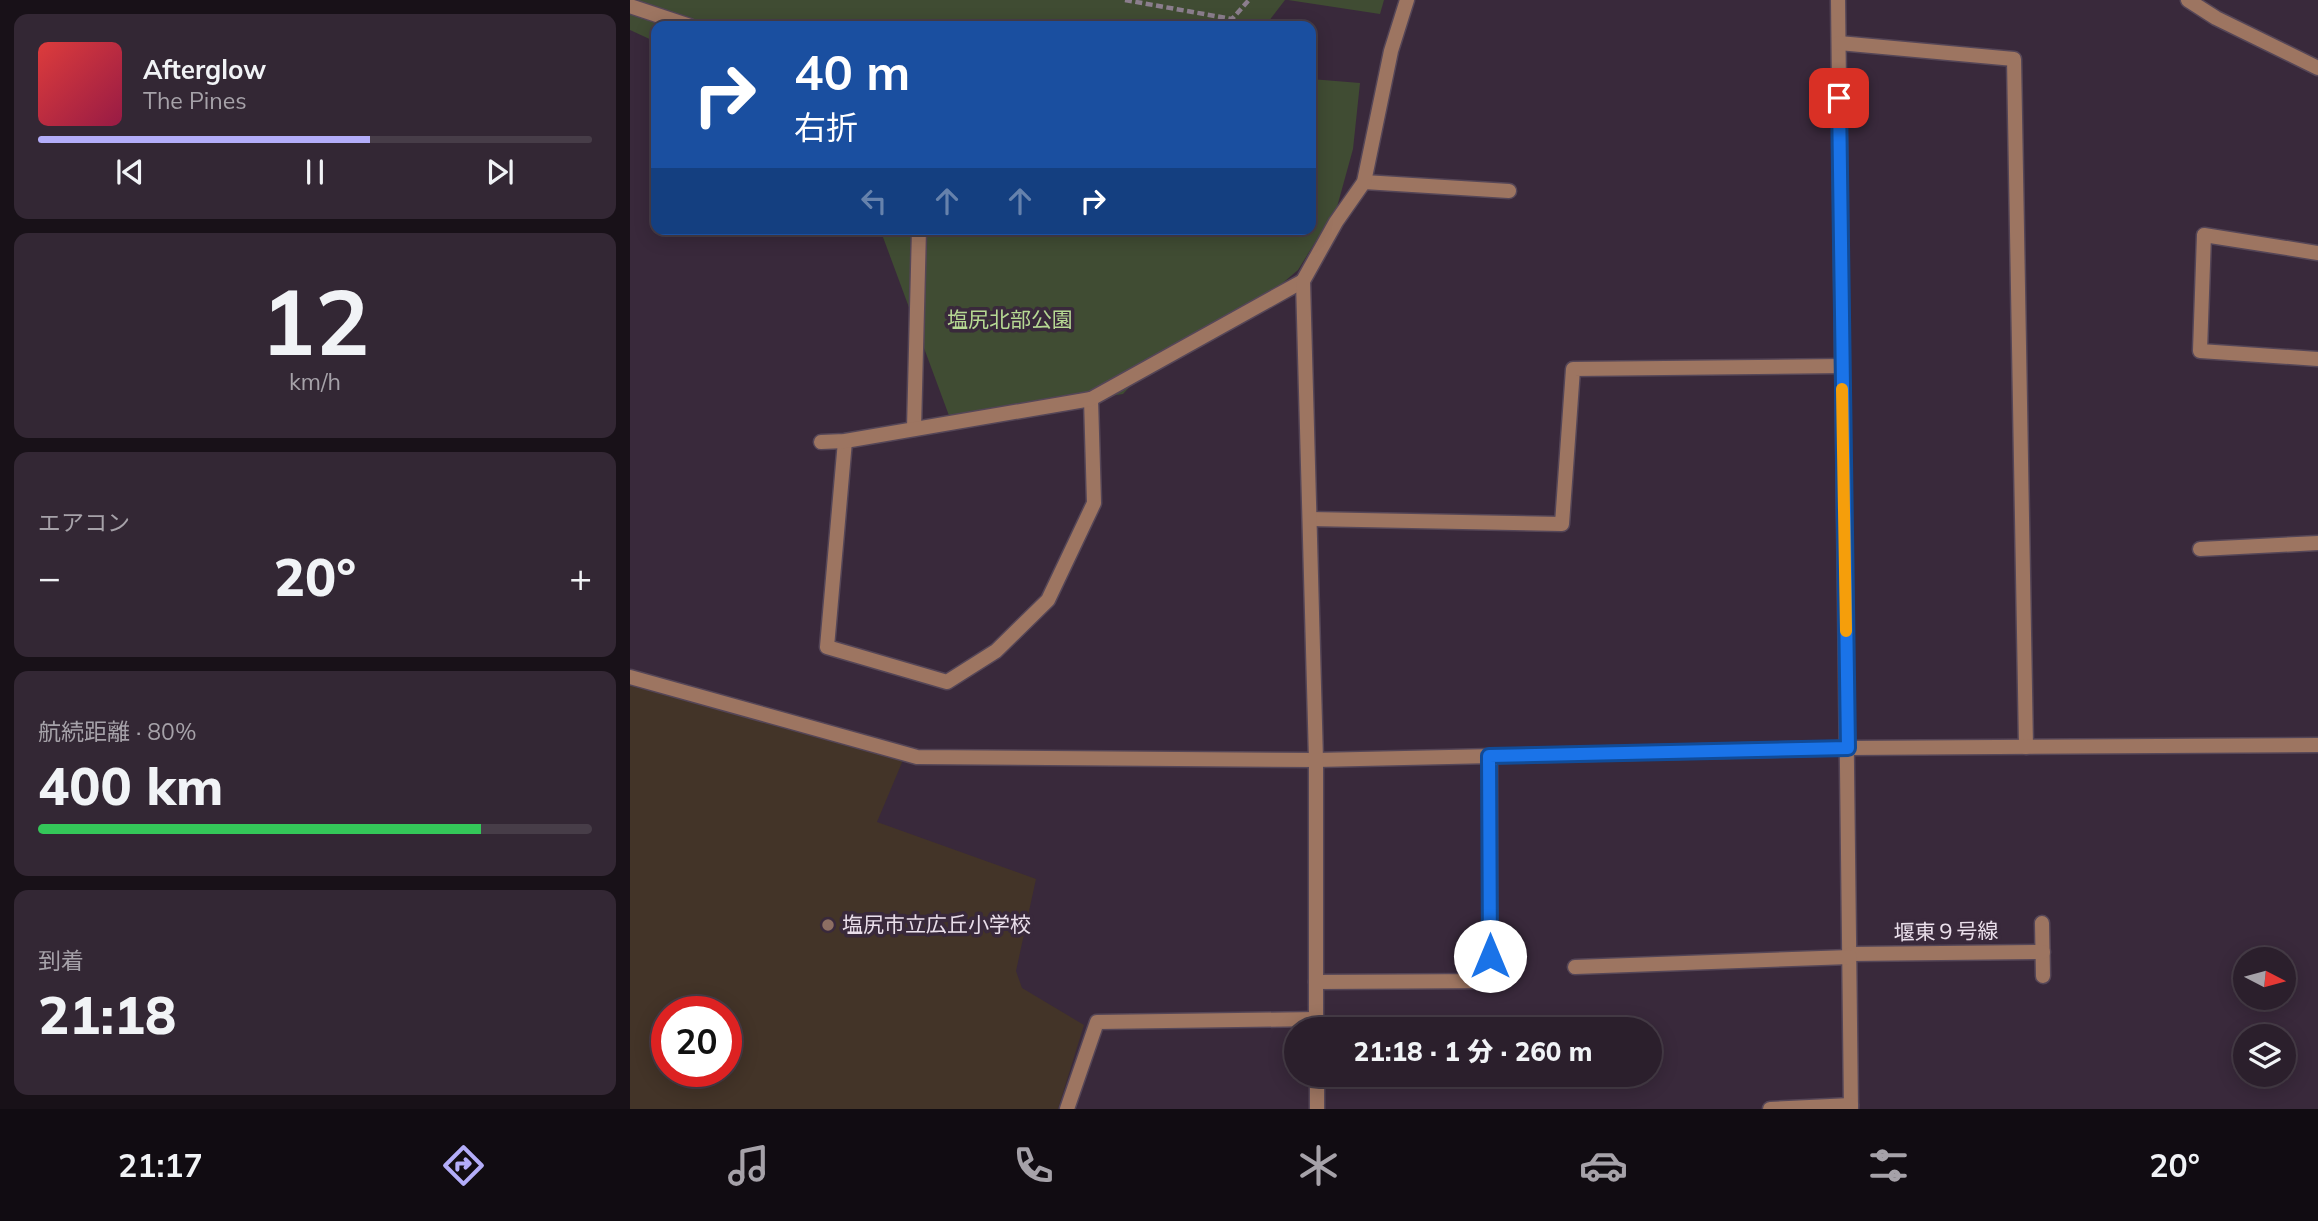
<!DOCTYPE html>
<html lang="ja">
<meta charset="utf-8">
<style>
body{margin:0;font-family:Mulish,"Noto Sans JP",sans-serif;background:#332734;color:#f1f3f6;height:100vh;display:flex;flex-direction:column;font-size:26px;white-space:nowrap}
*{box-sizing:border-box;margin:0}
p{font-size:23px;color:#a6a2a9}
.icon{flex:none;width:38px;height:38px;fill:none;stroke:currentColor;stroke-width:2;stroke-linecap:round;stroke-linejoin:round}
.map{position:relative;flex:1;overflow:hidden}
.side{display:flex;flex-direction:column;gap:14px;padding:14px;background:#181118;width:630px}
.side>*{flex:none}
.hud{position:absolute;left:21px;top:21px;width:665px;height:214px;border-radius:14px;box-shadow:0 4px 18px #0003,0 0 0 2px #473d48;background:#1a4fa0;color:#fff;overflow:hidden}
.needle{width:46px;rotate:96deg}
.controls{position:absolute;left:1603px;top:947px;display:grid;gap:14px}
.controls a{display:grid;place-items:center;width:63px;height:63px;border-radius:50%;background:#2b1f2c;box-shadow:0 4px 18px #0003,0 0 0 2px #473d48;font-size:35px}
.speed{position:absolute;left:21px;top:996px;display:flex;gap:14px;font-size:35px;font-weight:700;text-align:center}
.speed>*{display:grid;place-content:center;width:91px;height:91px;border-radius:50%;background:#2b1f2c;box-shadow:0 4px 18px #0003,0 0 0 2px #473d48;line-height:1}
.speed .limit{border:10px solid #d22;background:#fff;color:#111}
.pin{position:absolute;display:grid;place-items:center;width:60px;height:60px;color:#fff;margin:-30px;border-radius:14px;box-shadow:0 4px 10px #0006}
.me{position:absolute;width:77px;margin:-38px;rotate:0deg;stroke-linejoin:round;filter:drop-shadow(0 0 5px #0008)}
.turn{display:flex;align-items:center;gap:24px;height:147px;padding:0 28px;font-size:32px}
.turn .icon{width:91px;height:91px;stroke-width:2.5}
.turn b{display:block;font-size:49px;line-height:60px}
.lanes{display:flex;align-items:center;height:66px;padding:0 28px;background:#0003;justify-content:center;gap:35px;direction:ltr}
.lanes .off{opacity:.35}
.big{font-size:52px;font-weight:800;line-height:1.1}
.side .tile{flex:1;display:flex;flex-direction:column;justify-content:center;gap:10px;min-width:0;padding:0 24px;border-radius:14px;background:#332734}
.side .dial{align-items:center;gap:0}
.dial b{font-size:91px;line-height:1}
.song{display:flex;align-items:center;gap:21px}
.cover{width:84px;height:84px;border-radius:10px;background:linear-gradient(135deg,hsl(0 70% 55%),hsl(340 70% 35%))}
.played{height:7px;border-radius:4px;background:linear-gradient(90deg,#b3adf9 60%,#473d48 60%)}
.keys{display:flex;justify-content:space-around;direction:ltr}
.heat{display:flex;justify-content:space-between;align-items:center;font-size:38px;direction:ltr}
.charge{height:10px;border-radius:5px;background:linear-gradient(90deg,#34c759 80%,#473d48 0)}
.trip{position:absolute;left:654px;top:1017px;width:378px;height:70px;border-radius:35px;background:#2b1f2c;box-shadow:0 4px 18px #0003,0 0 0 2px #473d48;font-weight:800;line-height:70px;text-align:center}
.menu{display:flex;height:112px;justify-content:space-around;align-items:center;background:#110c12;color:#a6a2a9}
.menu .icon{width:49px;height:49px}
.menu .current{color:#b3adf9}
.menu b{font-size:32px;color:#f1f3f6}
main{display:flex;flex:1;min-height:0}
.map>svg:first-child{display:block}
.commercial{fill:#433428;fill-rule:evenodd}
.green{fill:#404c33}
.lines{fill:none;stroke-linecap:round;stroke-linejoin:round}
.service-casing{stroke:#554657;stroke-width:17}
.minor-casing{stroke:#554657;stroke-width:17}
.path{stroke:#8b7e8d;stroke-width:4.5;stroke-dasharray:7 3.5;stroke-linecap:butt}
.service{stroke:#9d7561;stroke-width:14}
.minor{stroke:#9d7561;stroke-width:14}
.route-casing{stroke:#114b97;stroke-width:18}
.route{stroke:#1a73e8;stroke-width:12}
.slow{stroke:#f59e0b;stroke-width:12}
.education-dot{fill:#8d6e63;stroke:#39293b;stroke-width:2.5}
.labels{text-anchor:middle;stroke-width:7;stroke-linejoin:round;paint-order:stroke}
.park-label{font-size:21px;fill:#b6d993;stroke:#39293b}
.poi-label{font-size:21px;fill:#eadfeb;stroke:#39293b;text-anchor:start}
.street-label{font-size:21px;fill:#eadfeb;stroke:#39293b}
</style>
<main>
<section class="side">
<div class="tile">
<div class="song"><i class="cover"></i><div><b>Afterglow</b><p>The Pines</p></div></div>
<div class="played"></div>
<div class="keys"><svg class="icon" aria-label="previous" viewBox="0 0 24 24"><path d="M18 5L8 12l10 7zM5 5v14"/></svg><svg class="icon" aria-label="pause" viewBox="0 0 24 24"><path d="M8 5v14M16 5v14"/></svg><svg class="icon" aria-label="next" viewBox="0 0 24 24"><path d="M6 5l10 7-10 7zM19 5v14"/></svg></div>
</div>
<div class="tile dial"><b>12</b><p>km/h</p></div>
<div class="tile"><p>エアコン</p>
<div class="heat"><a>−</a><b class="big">20°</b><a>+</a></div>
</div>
<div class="tile"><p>航続距離 · 80%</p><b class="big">400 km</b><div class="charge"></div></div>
<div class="tile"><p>到着</p><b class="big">21:18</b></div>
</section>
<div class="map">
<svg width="1688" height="1109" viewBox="0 0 1688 1109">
<rect width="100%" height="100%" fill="#39293b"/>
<path class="commercial" d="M0 682 273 760 247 822 406 879 386 971 392 988 454 1025 428 1109H0ZM37 1012H96V1071H37Z"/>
<g class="green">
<path d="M0 0H655L635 26H26V42L0 30Z"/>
<path d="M658 0H754L750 14Z"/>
<path d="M681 79 730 83 723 149 707 207 668 270 608 321 536 348 493 394 321 421 250 229H681Z"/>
</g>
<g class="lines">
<g class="service-casing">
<g id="service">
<path d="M0 6 60 26"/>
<path d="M284 429 289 229"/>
<path d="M215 441 197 647 317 682 366 651 418 600 464 503 461 399"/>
<path d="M1570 549 1688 543"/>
<path d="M0 677 287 757 686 760"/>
<path d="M686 982 860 981V756"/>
</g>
</g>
<g class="minor-casing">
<g id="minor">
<path d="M1208 0 1221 1109"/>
<path d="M1558 0 1586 18 1688 68"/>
<path d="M1209 43 1384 59 1396 747"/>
<path d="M734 182 879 191"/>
<path d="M1688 253 1574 235 1570 351 1688 359"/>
<path d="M191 442 215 441 461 399 673 281"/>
<path d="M680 519 932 524 943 369 1212 366"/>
<path d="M686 760 1218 748 1688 745"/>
<path d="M1412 923 1413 976"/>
<path d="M1220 954 1413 952"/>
<path d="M945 967 1220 957"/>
<path d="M686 1029V760L673 281 706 222 734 182 761 51 777 0"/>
<path d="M687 1074V1109"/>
<path d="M437 1109 467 1022 686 1019"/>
<path d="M1140 1109 1221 1105"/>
</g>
</g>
<path class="path" d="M495 0 602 19 619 0"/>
<use href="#service" class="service"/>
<use href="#minor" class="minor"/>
</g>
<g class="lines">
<g class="route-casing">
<path id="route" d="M860 956 859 756 1218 748 1209 98"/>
</g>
<use href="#route" class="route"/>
<path class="slow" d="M1212 389 1216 631"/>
</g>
<circle class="education-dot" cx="198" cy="925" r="7"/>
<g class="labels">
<g class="park-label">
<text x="380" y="327">塩尻北部公園</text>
</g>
<g class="poi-label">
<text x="212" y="932">塩尻市立広丘小学校</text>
</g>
<g class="street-label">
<text transform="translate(1316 932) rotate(-1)" y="7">堰東９号線</text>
</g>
</g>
</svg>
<div class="controls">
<a><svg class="needle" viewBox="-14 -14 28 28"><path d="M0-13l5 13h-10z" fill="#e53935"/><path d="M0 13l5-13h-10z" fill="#a6a2a9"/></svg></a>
<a><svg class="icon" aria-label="layers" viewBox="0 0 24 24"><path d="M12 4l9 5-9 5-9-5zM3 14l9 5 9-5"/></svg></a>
</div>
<div class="speed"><div class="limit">20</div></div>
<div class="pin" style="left:1209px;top:98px;background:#d93025"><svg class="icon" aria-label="arrive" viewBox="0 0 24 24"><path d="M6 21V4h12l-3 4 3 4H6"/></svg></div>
<svg class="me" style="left:860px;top:956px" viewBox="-20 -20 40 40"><circle r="19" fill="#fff"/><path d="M0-13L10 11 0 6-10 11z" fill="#1a73e8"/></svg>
<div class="trip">21:18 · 1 分 · 260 m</div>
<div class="hud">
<div class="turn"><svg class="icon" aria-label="right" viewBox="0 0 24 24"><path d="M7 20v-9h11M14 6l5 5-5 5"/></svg><div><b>40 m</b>右折</div></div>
<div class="lanes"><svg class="icon off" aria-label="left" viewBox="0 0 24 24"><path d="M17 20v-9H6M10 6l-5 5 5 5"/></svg><svg class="icon off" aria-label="ahead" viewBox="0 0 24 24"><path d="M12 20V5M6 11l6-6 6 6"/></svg><svg class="icon off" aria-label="ahead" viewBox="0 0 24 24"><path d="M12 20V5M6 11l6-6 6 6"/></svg><svg class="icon" aria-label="right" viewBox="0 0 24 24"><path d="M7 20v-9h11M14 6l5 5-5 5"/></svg></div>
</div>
</div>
</main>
<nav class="menu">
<b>21:17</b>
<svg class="icon current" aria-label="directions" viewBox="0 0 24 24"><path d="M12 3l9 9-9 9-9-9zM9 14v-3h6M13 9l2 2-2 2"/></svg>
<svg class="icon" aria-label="music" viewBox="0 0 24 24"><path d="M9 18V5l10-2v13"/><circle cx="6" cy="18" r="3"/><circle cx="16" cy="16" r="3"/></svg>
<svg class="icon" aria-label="phone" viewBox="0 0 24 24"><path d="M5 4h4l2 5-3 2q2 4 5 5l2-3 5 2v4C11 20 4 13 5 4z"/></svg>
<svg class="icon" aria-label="climate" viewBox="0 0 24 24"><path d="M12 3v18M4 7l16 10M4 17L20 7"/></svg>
<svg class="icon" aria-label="car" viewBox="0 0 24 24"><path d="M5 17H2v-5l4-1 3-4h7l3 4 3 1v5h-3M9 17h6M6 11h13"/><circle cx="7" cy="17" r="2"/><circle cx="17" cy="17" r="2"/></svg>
<svg class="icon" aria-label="filters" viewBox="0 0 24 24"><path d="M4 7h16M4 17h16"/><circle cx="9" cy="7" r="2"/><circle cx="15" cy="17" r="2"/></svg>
<b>20°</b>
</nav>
